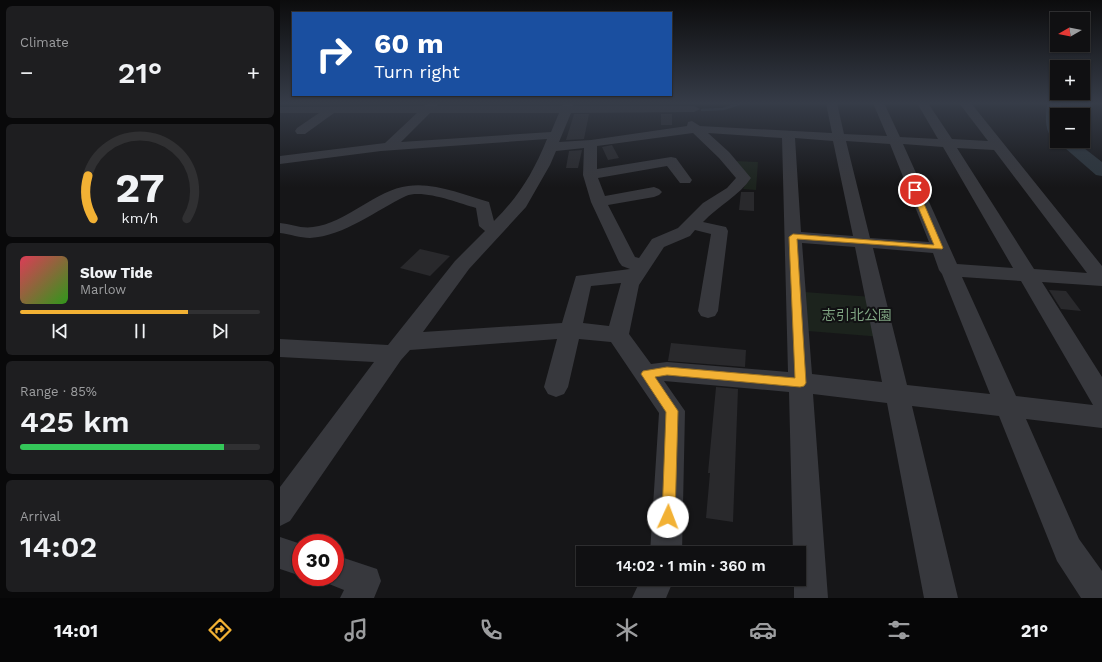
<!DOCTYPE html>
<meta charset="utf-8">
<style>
body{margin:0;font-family:"Work Sans","Noto Sans JP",sans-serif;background:#1e1e20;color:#f1f3f6;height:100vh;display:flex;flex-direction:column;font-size:15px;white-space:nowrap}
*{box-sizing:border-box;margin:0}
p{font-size:13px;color:#9c9d9f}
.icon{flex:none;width:22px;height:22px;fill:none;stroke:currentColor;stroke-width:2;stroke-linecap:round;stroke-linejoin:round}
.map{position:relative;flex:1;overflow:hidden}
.side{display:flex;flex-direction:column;gap:6px;padding:6px;background:#09090a;width:280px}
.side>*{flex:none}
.guide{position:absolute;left:12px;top:12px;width:380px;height:84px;border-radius:0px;box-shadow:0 1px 3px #0004,0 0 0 1px #303032;background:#1a4fa0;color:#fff;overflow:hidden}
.needle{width:26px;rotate:261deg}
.tools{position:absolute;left:770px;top:12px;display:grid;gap:8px}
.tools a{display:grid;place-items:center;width:40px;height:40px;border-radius:0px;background:#101012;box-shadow:0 1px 3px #0004,0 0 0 1px #303032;font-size:20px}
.speed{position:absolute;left:12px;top:534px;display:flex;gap:8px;font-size:20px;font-weight:700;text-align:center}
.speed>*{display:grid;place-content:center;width:52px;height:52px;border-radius:50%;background:#101012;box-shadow:0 1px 3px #0004,0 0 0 1px #303032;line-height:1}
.speed .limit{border:6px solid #d22;background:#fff;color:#111}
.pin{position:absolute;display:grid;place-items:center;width:34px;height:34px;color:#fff;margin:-17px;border:2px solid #fff;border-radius:50%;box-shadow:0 1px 4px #0007}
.me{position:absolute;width:44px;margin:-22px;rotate:2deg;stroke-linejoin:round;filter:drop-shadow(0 0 3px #0008)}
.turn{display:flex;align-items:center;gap:14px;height:84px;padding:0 16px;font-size:18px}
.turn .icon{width:52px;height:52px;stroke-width:2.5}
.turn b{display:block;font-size:28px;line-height:34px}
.big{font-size:30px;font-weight:600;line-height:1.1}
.side .widget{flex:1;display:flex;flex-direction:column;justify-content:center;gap:6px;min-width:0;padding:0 14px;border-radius:6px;background:#1e1e20}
.side .dial{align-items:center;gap:0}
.dial svg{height:104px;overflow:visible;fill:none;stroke:#303032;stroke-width:7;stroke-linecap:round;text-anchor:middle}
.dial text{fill:#f1f3f6;stroke:none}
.song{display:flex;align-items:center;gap:12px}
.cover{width:48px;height:48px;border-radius:6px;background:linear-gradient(135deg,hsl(350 70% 55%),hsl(110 70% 35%))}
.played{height:4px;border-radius:2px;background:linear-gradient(90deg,#f2b134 70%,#303032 70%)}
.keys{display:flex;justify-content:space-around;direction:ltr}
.heat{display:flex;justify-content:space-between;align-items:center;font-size:22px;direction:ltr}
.charge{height:6px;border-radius:3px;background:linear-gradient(90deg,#34c759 85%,#303032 0)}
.trip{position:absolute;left:296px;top:546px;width:230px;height:40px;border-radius:0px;background:#101012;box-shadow:0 1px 3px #0004,0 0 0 1px #303032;font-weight:600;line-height:40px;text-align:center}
.dock{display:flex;height:64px;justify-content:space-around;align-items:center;background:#060607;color:#9c9d9f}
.dock .icon{width:28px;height:28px}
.dock .current{color:#f2b134}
.dock b{font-size:18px;color:#f1f3f6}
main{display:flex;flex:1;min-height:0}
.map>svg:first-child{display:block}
.green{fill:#1c231d}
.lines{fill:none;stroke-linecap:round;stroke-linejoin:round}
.stream{stroke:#2c353c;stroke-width:2.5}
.river{fill:#2c353c;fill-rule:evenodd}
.building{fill:#29292c}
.minor{fill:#37383d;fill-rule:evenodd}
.route{fill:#f2b134;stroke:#9d7322}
.labels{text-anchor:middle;stroke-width:4;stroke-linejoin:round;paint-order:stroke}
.park-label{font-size:14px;fill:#7fa381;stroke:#111113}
</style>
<main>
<section class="side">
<div class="widget"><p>Climate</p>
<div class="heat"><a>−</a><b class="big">21°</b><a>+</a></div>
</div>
<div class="widget dial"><svg viewBox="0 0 100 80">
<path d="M14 69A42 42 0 1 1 86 69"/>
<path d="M14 69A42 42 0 0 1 10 36" stroke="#f2b134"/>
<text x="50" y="56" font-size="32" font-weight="700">27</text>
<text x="50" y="72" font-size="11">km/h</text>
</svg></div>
<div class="widget">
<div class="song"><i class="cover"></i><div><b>Slow Tide</b><p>Marlow</p></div></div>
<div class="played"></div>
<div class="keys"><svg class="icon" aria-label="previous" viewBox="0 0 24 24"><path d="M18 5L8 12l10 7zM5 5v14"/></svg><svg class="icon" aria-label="pause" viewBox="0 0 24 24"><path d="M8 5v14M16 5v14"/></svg><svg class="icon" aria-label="next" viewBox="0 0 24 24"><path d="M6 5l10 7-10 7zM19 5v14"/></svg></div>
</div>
<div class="widget"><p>Range · 85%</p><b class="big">425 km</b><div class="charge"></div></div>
<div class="widget"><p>Arrival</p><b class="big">14:02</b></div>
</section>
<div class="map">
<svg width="822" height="598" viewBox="0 0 822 598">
<rect width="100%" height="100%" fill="#161618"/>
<g class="green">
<path d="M455 161 478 162 476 190 463 189 469 179Z"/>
<path d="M524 292 593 297 602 337 528 331Z"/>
</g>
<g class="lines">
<path class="stream" d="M422 110 443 109 462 103"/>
<g class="river">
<path d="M767 103H781V115H777V139L771 137C764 127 766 115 767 103Z"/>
<path d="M777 141H795L822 162V176L816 175Z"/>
</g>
</g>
<g class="building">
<path d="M294 114H309L304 139 286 140Z"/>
<rect x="381" y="114" width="11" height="11"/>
<path d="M332 145 339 158 328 160 322 147Z"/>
<path d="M302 150 298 168H286L289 151Z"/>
<path d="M461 192H474V211L459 210Z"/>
<path d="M140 249 170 256 150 276 120 268Z"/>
<path d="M769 290 786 291 801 311 781 309Z"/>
<path d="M391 343 466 350 465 367 388 361Z"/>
<path d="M436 387 458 389 453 522 426 518 430 473H428Z"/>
</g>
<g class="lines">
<g class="minor">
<path d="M148 103H158L157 106H282L284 103H294L293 106H414L420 109 414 112 291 113 279 142 311 140 407 126 408 122 412 121 420 126 552 133 546 103H557L564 134 607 136 593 103H604L620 137 658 139 637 103H648L672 139 708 141 679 103H691L822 266V286L762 282 822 377V428L746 419 799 539 822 571V598H801L777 561 719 416 632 406 678 598H644L607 403 533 394 548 598H514V579H519V553H513L509 392 384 381 405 411 402 553H370L379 413 331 342 299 339 288 387 284 394 276 397 268 394 264 387 277 339 130 350 121 360 10 521 0 526V487L94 362 0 357V339L108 345 175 261 205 231 199 226 196 208C178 203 143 189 126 196 96 210 65 236 30 238 20 238 10 234 0 233V223C11 224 22 229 33 227 65 224 97 189 128 186 154 182 184 195 209 202L214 221C240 195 253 173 267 139L101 151 0 164V156L105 143 137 113H54L25 134H17L15 131 17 128 39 113H0V107L144 106ZM150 113H279L271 132 121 142ZM413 133 439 158 456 178 447 188 423 203 398 228 372 239 359 258 355 257 328 205 374 197 379 195 382 192 379 189 374 187 325 196 318 178 387 166 400 183H410L412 180 396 158 391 157 317 169V146ZM428 133 502 138 508 372 387 362 371 364 349 334 359 285 384 247 410 236 415 230 431 234 418 311 421 316 428 318 435 316 438 311 448 231 446 227 423 222C438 206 459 196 471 178L449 152ZM515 138 553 141 573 236 521 232ZM566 141 610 144 649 242 590 238ZM623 144 663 147 733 268 677 264ZM304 148 303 175 311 202 339 262 342 266 350 269 296 276 282 323 143 332 189 269 246 207 270 165 276 151ZM677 148 714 150 807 273 754 269ZM522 243 575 247 602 382 532 374ZM593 248 653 253 659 270 662 274 710 394 627 385ZM682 277 741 281 813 405 736 396ZM341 283 329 326 303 323 311 286Z"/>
<path d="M0 537 21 544V576L0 569Z"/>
<path d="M55 555 97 569 101 581 94 598H60L64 590 44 582 41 577H55Z"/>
<path d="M361 579H394L386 598H352Z"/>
</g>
</g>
<linearGradient id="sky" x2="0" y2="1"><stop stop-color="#0c0c0d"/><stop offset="0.55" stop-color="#363c48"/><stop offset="1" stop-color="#363c48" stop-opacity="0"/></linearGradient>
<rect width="822" height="187" fill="url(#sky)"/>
<path class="route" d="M632 188 638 190 663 248 662 249 517 239 526 383 524 386 520 387 387 375 375 377 398 411 395 517 393 522 388 524 383 522 382 517 386 412 363 377 361 374 363 371 387 367 515 378 509 237 513 234 654 245 631 190Z"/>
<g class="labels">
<g class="park-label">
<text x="577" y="320">志引北公園</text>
</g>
</g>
</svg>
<div class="tools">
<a><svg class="needle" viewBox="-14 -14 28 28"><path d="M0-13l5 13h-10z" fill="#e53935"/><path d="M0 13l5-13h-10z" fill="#9c9d9f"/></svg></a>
<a>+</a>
<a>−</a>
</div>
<div class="speed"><div class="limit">30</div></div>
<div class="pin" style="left:635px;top:190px;background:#d93025"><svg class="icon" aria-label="arrive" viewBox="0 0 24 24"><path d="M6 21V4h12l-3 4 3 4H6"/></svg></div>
<svg class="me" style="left:388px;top:517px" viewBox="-20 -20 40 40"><circle r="19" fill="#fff"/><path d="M0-13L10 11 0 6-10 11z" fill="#f2b134"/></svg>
<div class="trip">14:02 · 1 min · 360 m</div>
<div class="guide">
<div class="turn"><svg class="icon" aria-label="right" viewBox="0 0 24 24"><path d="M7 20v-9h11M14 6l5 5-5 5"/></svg><div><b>60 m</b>Turn right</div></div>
</div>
</div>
</main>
<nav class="dock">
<b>14:01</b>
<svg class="icon current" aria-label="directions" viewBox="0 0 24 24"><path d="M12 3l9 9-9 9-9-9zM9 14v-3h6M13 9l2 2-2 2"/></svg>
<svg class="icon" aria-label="music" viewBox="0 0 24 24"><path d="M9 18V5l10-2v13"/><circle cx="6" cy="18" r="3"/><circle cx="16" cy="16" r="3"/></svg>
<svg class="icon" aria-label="phone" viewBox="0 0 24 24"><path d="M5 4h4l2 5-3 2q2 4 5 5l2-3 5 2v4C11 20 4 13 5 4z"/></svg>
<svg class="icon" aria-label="climate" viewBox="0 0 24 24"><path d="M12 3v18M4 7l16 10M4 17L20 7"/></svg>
<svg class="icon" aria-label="car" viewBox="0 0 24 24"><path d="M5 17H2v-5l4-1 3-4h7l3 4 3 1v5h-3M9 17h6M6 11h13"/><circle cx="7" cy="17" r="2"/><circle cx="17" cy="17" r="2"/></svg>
<svg class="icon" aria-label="filters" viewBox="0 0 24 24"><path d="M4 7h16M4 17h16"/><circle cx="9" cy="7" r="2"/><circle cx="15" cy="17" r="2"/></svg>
<b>21°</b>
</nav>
